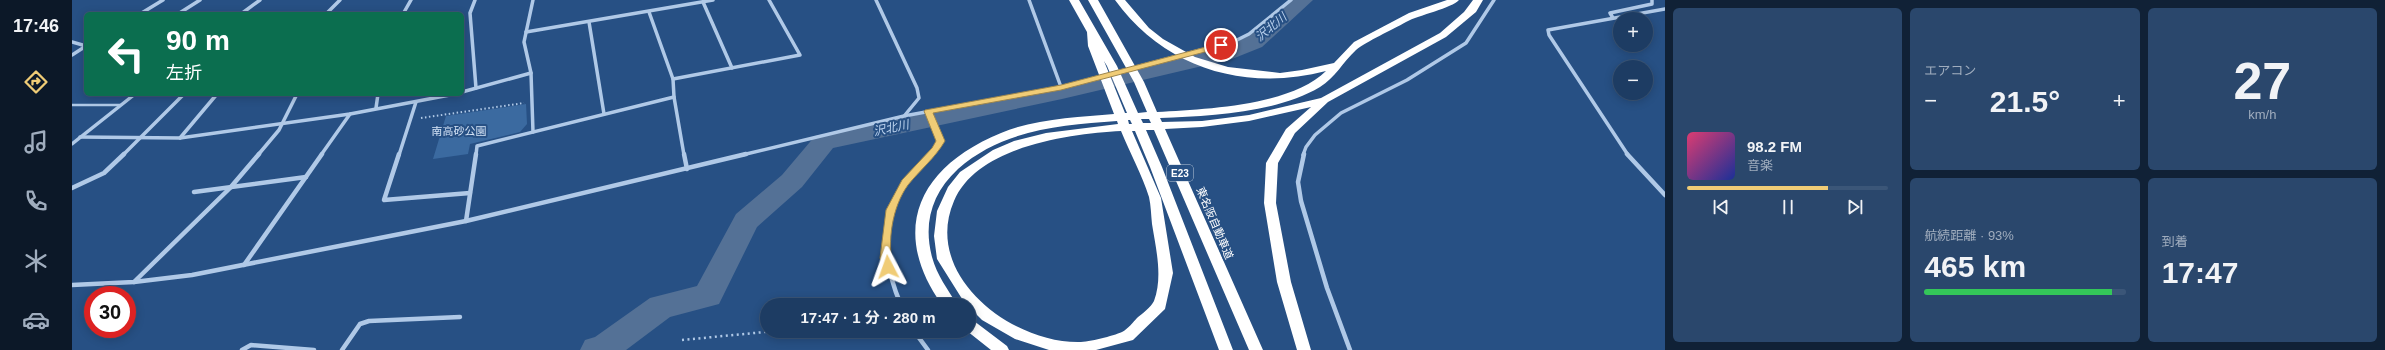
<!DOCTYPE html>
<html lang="ja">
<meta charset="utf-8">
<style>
body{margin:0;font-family:Arial,"Noto Sans JP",sans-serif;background:#2a476c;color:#f1f3f6;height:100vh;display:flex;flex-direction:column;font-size:15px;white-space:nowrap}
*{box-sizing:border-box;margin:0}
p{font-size:13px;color:#a0adbe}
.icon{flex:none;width:22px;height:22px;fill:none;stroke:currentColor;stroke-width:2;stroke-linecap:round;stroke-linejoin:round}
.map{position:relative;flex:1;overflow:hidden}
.drawer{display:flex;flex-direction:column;gap:8px;padding:8px;background:#102136;width:720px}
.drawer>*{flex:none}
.hud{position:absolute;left:12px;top:12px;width:380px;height:84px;border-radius:6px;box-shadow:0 2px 10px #0003,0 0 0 1px #3b5678;background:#0b6e4f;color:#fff;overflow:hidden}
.controls{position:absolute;left:1541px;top:12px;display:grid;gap:8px}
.controls a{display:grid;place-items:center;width:40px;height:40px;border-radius:50%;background:#1d3c63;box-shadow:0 2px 10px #0003,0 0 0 1px #3b5678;font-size:20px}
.speed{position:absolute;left:12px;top:286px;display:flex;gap:8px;font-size:20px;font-weight:700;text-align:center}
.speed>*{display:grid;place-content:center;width:52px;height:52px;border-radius:50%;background:#1d3c63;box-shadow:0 2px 10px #0003,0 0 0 1px #3b5678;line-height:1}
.speed .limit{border:6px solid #d22;background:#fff;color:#111}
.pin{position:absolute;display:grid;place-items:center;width:34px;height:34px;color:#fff;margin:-17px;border:2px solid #fff;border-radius:50%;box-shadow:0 1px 4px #0007}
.me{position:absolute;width:44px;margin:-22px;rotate:356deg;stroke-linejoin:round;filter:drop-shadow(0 0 3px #0008)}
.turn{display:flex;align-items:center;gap:14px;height:84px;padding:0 16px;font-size:18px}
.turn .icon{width:52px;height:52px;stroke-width:2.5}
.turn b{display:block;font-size:28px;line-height:34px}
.big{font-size:30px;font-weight:700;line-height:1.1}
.drawer .widget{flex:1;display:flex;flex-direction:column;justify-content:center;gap:6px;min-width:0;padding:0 14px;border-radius:6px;background:#2a476c}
.drawer .dial{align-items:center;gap:0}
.dial b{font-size:52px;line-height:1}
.song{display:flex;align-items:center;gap:12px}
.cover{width:48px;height:48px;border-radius:6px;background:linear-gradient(135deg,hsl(340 70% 55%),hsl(230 70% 35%))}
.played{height:4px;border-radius:2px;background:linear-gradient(90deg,#f0cc76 70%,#3b5678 70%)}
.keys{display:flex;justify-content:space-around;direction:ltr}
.heat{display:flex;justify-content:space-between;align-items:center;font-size:22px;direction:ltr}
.charge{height:6px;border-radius:3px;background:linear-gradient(90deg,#34c759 93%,#3b5678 0)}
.drawer .tiles{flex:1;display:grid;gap:8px;grid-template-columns:repeat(3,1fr)}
.widget:first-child{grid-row:span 2}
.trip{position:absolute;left:688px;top:298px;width:216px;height:40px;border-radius:20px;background:#1d3c63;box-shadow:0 2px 10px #0003,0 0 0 1px #3b5678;font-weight:700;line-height:40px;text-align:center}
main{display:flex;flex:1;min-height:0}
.dock{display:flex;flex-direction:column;width:72px;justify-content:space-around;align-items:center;background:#0c1828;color:#a0adbe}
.dock .icon{width:28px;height:28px}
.dock .selected{color:#f0cc76}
.dock b{font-size:18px;color:#f1f3f6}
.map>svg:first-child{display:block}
.green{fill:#3b6aa0}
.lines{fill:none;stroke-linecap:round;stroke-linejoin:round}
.river{fill:#547196;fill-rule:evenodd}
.path-far1{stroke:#b0c9e7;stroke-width:2;stroke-dasharray:1.5 2.5;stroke-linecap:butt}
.path{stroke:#b0c9e7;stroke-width:2.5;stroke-dasharray:2 3.5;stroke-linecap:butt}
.service{stroke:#b0c9e7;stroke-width:2.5}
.minor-far1{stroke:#b0c9e7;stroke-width:3.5}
.minor{stroke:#b0c9e7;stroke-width:4.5}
.motorway{fill:#fff;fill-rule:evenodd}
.route{fill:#f0cc76;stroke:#9c854d}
.labels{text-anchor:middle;stroke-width:4;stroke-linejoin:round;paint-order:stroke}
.shield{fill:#275084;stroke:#becada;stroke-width:1}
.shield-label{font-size:10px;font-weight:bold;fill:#fff}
.park-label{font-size:11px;fill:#d4e3f6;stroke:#275084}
.street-label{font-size:11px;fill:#fff;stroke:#275084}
.water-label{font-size:12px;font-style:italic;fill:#bcd3ef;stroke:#275084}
</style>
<main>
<nav class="dock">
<b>17:46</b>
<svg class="icon selected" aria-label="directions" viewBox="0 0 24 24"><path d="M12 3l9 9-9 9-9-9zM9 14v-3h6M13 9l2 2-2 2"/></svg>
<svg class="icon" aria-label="music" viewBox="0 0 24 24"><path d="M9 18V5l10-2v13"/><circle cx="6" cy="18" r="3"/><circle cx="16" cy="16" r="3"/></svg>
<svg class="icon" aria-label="phone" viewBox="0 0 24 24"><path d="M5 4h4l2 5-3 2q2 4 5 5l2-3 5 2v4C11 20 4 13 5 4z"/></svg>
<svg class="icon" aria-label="climate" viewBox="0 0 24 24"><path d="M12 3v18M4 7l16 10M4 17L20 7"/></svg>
<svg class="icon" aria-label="car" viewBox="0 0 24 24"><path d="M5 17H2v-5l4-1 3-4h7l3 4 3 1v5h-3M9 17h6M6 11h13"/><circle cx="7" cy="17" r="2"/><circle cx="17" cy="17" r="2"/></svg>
</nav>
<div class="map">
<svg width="1593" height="350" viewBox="0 0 1593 350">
<rect width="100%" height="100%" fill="#275084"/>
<path class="green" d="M454 104 455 124 448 132 398 144 396 154 361 159 374 116Z"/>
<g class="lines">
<path class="river" d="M1218 0H1241L1190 47 1160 59 990 99 761 148 730 187 685 227 647 304 598 317 554 350H508L513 340 523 337 578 298 625 286 664 214 710 175 743 136 990 85 1145 49 1174 37Z"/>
<path class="path-far1" d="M349 118 452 103"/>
<path class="path" d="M610 340 703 331"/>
<path class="service" d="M0 105H48"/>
<g class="minor-far1">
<path d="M403 0 398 13 404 88"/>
<path d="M461 0 452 42 459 73 461 132"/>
<path d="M804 0 845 88 847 98 833 115"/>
<path d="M957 0 989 87"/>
<path d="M631 2 660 68"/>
<path d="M577 12 601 79 602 97 612 155"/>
<path d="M68 14 91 0"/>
<path d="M106 14 128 0"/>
<path d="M169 14 188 0"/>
<path d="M254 14 268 0"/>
<path d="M331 14 339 0"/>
<path d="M1541 18 1538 13 1580 4V0"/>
<path d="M517 22 532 114"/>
<path d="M454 32 641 0"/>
<path d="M0 42 14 46"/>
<path d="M0 55 14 46"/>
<path d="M601 79 728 55 697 0"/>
<path d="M390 92 459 73"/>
<path d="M304 108 306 94"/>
<path d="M856 111 869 141 860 155"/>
<path d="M8 137 108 138 278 114 383 94"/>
<path d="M108 138 145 94"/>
<path d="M0 144 63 94"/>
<path d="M51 155 112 94"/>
<path d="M186 155 207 130 225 94"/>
<path d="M249 155 278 114"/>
<path d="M327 155 344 102"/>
<path d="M404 155 405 146 602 97"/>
<path d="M670 155 832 116 989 87 1163 41 1177 34 1219 0"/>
<path d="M1231 155 1234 147 1243 135 1269 113 1335 80 1394 43 1422 0"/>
<path d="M1556 155 1477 35 1476 30 1593 9"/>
</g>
<g class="minor">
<path d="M327 154 312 200 398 193"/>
<path d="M612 154 615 169"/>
<path d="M1232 154 1226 182 1229 201 1255 288 1278 350"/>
<path d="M1555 154 1593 195"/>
<path d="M0 188 32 173 52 154"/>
<path d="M122 192 234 177"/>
<path d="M394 221 404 154"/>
<path d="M172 265 250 154"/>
<path d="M62 282 158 188 187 154"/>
<path d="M0 285 62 282 120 275 394 221 674 154"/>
<path d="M829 305C812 266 806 219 833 183 841 172 852 164 861 154"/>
<path d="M842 331 856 350"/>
<path d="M170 350 179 345 242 350"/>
<path d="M270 350 288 324 297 321 388 317"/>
</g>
<g class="motorway">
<path d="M997 0H1007L1045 66 1066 113 1075 112 1062 82 1016 0H1026L1072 82 1085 112C1134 109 1218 106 1254 71 1174 92 1093 69 1043 0H1053L1077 28 1091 39 1123 57 1156 67 1208 73 1230 70 1262 63 1282 42 1337 13 1375 0H1387C1380 8 1347 15 1334 22 1320 30 1295 41 1284 50 1271 62 1263 78 1248 87 1204 113 1138 116 1088 118L1090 122 1130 121 1177 115 1249 98 1368 33 1392 12 1401 0H1411L1404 12 1374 37 1256 102 1223 133 1206 163 1204 203 1219 282 1239 350H1225L1205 282 1192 203 1194 163 1214 129 1239 107 1177 121 1130 127 1093 129 1191 350H1177L1082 130H1074L1090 167 1161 350H1147L1078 167 1063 131H1060L1089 198 1101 273 1093 309 1061 340 1024 350H977L943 339 910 320 892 302 865 259 862 236 865 211 876 187 888 172 921 150 942 141 974 133 1046 124 1045 121C988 125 930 130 886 169 860 193 851 223 860 257 865 276 876 289 885 305H870C816 229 848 166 929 133 962 119 1006 117 1042 114L1016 46 1015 32ZM1032 61 1035 66 1055 113H1053ZM1069 119H1077L1079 123H1071ZM1056 120H1058L1060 124H1057ZM1049 131C1058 153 1070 175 1077 197 1079 206 1079 215 1080 224 1084 249 1091 277 1082 301 1079 307 1070 314 1065 318 1061 322 1056 329 1050 332 1041 336 1017 342 1007 342 939 343 850 275 882 201 905 146 997 134 1049 131Z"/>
<path d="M897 319 902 321 935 346 937 350H919L895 331H897Z"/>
</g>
</g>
<path class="route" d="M1149 43 1152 44V47L989 90 861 113 873 141C863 158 848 170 836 185 820 207 815 242 821 267L819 270H812L808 258 814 210 830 180 860 148 864 141 852 111 853 110 989 85Z"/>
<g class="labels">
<rect class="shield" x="1095" y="165" width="26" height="16" rx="3"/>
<g class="shield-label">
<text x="1108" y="177">E23</text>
</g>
<g class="park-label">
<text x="387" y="135">南高砂公園</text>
</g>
<g class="street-label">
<text transform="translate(1143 223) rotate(67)" y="4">東名阪自動車道</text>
</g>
<g class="water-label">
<text transform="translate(1199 27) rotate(-40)" y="4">沢北川</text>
<text transform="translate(819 128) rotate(-12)" y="4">沢北川</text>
</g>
</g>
</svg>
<div class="controls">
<a>+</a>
<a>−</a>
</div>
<div class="speed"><div class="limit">30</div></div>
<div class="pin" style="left:1149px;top:45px;background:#d93025"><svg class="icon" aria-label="arrive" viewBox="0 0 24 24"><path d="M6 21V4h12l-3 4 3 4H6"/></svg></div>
<svg class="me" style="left:816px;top:267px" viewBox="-20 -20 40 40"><path d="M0-17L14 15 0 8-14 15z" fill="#f0cc76" stroke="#fff" stroke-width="4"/></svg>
<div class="trip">17:47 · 1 分 · 280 m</div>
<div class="hud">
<div class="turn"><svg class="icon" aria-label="left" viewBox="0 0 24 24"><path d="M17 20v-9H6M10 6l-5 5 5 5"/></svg><div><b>90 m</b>左折</div></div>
</div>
</div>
<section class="drawer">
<div class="tiles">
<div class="widget">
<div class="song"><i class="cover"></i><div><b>98.2 FM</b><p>音楽</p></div></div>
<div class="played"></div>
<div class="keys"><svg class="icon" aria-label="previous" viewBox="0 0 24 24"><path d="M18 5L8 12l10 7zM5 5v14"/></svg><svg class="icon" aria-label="pause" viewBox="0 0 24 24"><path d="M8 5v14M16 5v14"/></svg><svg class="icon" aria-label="next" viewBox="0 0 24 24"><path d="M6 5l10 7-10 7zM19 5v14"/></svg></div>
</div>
<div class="widget"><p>エアコン</p>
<div class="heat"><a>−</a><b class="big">21.5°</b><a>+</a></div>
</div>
<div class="widget dial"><b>27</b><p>km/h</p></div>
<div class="widget"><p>航続距離 · 93%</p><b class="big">465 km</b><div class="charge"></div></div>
<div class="widget"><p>到着</p><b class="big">17:47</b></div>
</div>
</section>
</main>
